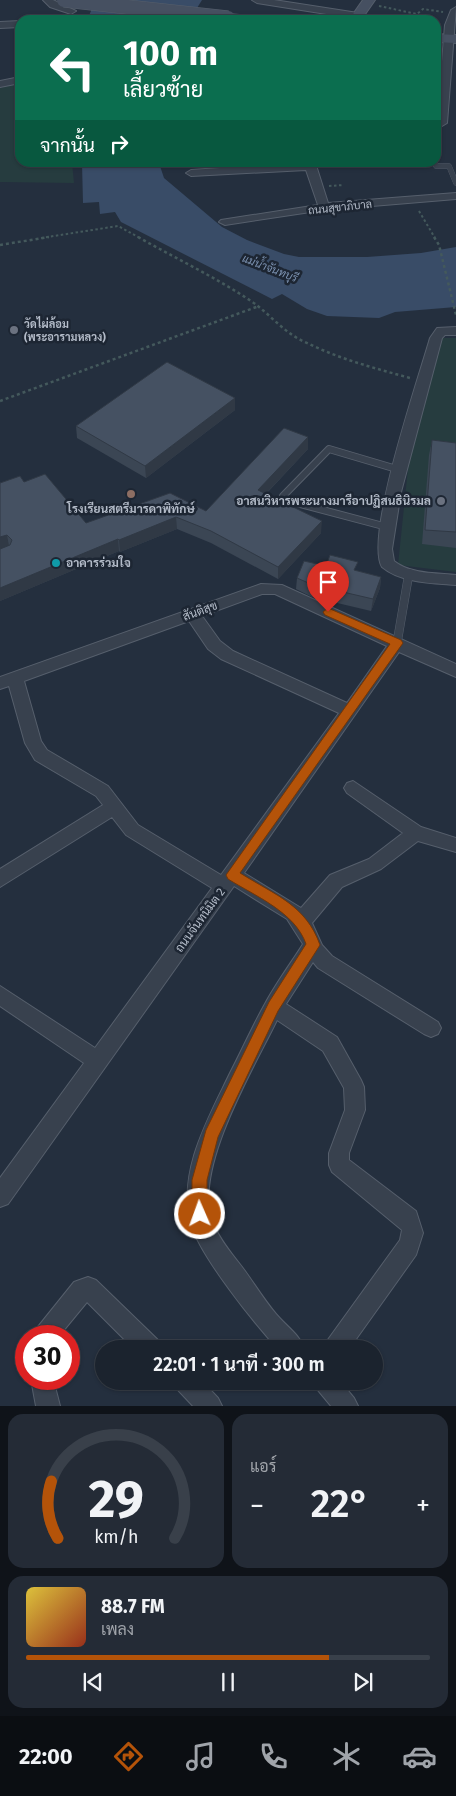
<!DOCTYPE html>
<html lang="th">
<meta charset="utf-8">
<style>
body{margin:0;font-family:"Fira Sans",Sarabun,sans-serif;background:#242b36;color:#f1f3f6;height:100vh;display:flex;flex-direction:column;font-size:19px;white-space:nowrap}
*{box-sizing:border-box;margin:0}
p{font-size:16px;color:#a0a4aa}
.icon{flex:none;width:28px;height:28px;fill:none;stroke:currentColor;stroke-width:2;stroke-linecap:round;stroke-linejoin:round}
.map{position:relative;height:1406px;overflow:hidden}
.drawer{display:flex;flex-direction:column;gap:8px;padding:8px;background:#0f1319;flex:1}
.drawer>*{flex:none}
.banner{position:absolute;left:15px;top:15px;width:426px;height:152px;border-radius:15px;box-shadow:0 1px 4px #0004,0 0 0 1px #39404a;background:#0b6e4f;color:#fff;overflow:hidden}
.speed{position:absolute;left:15px;top:1325px;display:flex;gap:10px;font-size:25px;font-weight:700;text-align:center}
.speed>*{display:grid;place-content:center;width:65px;height:65px;border-radius:50%;background:#1b232e;box-shadow:0 1px 4px #0004,0 0 0 1px #39404a;line-height:1}
.speed .limit{border:8px solid #d22;background:#fff;color:#111}
.pin{position:absolute;display:grid;place-items:center;width:42px;height:42px;color:#fff;margin:-51px -21px;border-radius:50% 50% 50% 0;rotate:-45deg;box-shadow:0 0 5px #0007}
.pin .icon{rotate:45deg}
.me{position:absolute;width:55px;margin:-28px;rotate:358deg;stroke-linejoin:round;filter:drop-shadow(0 0 4px #0008)}
.turn{display:flex;align-items:center;gap:18px;height:105px;padding:0 25px;font-size:22px}
.turn .icon{width:65px;height:65px;stroke-width:2.5}
.turn b{display:block;font-size:35px;line-height:42px}
.then{display:flex;align-items:center;height:48px;padding:0 25px;background:#0003;gap:10px;font-size:19px}
.big{font-size:38px;font-weight:600;line-height:1.1}
.drawer .card{flex:1;display:flex;flex-direction:column;justify-content:center;gap:8px;min-width:0;padding:0 18px;border-radius:15px;background:#242b36}
.drawer .dial{align-items:center;gap:0}
.dial svg{height:130px;overflow:visible;fill:none;stroke:#39404a;stroke-width:7;stroke-linecap:round;text-anchor:middle}
.dial text{fill:#f1f3f6;stroke:none}
.song{display:flex;align-items:center;gap:15px}
.cover{width:60px;height:60px;border-radius:8px;background:linear-gradient(135deg,hsl(50 70% 55%),hsl(10 70% 35%))}
.played{height:5px;border-radius:2px;background:linear-gradient(90deg,#b45309 75%,#39404a 75%)}
.keys{display:flex;justify-content:space-around;direction:ltr}
.heat{display:flex;justify-content:space-between;align-items:center;font-size:28px;direction:ltr}
.drawer .tiles{flex:1;display:grid;gap:8px;grid-template-columns:1fr 1fr}
.card:last-child{grid-column:span 2}
.trip{position:absolute;left:95px;top:1340px;width:288px;height:50px;border-radius:25px;background:#1b232e;box-shadow:0 1px 4px #0004,0 0 0 1px #39404a;font-weight:600;line-height:50px;text-align:center}
.tab-bar{display:flex;height:80px;justify-content:space-around;align-items:center;background:#0b0e12;color:#a0a4aa}
.tab-bar .icon{width:35px;height:35px}
.tab-bar .on{color:#b45309}
.tab-bar b{font-size:22px;color:#f1f3f6}
.map>svg:first-child{display:block}
.green{fill:#263c3f}
.water{fill:#394c67}
.lines{fill:none;stroke-linecap:round;stroke-linejoin:round}
.lane-far2-casing{stroke:#565f6c;stroke-width:5.5}
.lane-far1-casing{stroke:#565f6c;stroke-width:8}
.lane-casing{stroke:#565f6c;stroke-width:9}
.street-casing{stroke:#565f6c;stroke-width:2}
.secondary-casing{stroke:#565f6c;stroke-width:2}
.path-far1{stroke:#44595c;stroke-width:2;stroke-dasharray:2.5 2.5;stroke-linecap:butt}
.path{stroke:#44595c;stroke-width:2.5;stroke-dasharray:3 3;stroke-linecap:butt}
.lane-far2{stroke:#38414e;stroke-width:5}
.lane-far1{stroke:#38414e;stroke-width:6}
.lane{stroke:#38414e;stroke-width:8}
.street{fill:#38414e;fill-rule:evenodd}
.secondary{fill:#465061;fill-rule:evenodd}
.secondary-bridge-casing{stroke:#565f6c;stroke-width:15;stroke-linecap:butt}
.secondary-bridge{stroke:#465061;stroke-width:14}
.wall{fill:#3b4654}
.shaded-wall{fill:#303945}
.building{fill:#455162;stroke:#303945}
.route{fill:#b45309;stroke:#753606}
.worship-dot{fill:#6b7280;stroke:#1d2633;stroke-width:2}
.education-dot{fill:#8d6e63;stroke:#1d2633;stroke-width:2}
.culture-dot{fill:#0f9aa8;stroke:#1d2633;stroke-width:2}
.labels{text-anchor:middle;stroke-width:5;stroke-linejoin:round;paint-order:stroke}
.far-street-label{font-size:11px;fill:#b4bcc9;stroke:#1d2633}
.far-water-label{font-size:11px;font-style:italic;fill:#7c92b1;stroke:#1d2633}
.far-poi-label{font-size:11px;font-weight:bold;fill:#b4bcc9;stroke:#1d2633;text-anchor:start}
.poi-label{font-size:12px;font-weight:bold;fill:#b4bcc9;stroke:#1d2633;text-anchor:end}
.street-label{font-size:12px;fill:#b4bcc9;stroke:#1d2633}
</style>
<div class="map">
<svg width="456" height="1406" viewBox="0 0 456 1406">
<rect width="100%" height="100%" fill="#242f3e"/>
<g class="green">
<path d="M20 83V162L72 163 74 183 0 182V88Z"/>
<path d="M440 338H456V572L398 565 410 449Z"/>
</g>
<g class="water">
<path d="M87 0H202L197 8 178 20H87L91 11Z"/>
<path d="M82 163H159L164 178 222 227 247 240 284 254 299 257H367L421 253 456 247V307L395 312 379 318 327 316 307 309 282 294 272 299 121 222 115 212 100 214 99 202 83 203Z"/>
</g>
<g class="lines">
<g class="lane-far2-casing">
<path id="lane-far2" d="M435 162 436 166H449L456 183"/>
</g>
<g class="lane-far1-casing">
<path id="lane-far1" d="M387 527 285 500 283 496 329 449 400 470"/>
</g>
<g class="lane-casing">
<path id="lane" d="M397 643 409 573"/>
</g>
<g class="street-casing">
<g id="street">
<path d="M43 0H53L76 11 71 14 50 7Z"/>
<path d="M252 0H274L358 13 363 16 358 19 257 3Z"/>
<path d="M456 7 447 123 442 126 437 123 445 25 451 10Z"/>
<path d="M20 21V27L0 28V22Z"/>
<path d="M20 77V83L0 87V81Z"/>
<path d="M304 162H315L328 203 456 193V199L324 210 225 225 219 222 221 220 318 205 306 170 191 176 186 173 191 170Z"/>
<path d="M456 327V335H445L442 338 401 492 392 549 394 561C410 574 436 573 456 575V585C432 583 401 583 382 567 364 537 419 377 430 338L437 328Z"/>
<path d="M261 584 282 585 456 664V677L399 652 244 873 301 908 330 875 369 859 403 833 347 793 344 788 347 783 353 781 421 827 456 838V852L418 841 381 869 342 887 312 923 322 945 332 956 438 1022 441 1028 438 1034 431 1037 424 1034 318 968 313 962 286 1004 337 1037 361 1080 364 1087 365 1110 349 1153V1160L416 1211 423 1233 416 1255 349 1349H324L327 1341 400 1240 402 1230 332 1172 329 1165V1153L345 1110 344 1088 323 1051 277 1020C254 1068 191 1172 213 1223 220 1241 234 1256 245 1271 255 1285 265 1301 276 1314 286 1326 299 1334 305 1349H278C255 1324 200 1256 191 1224 177 1172 208 1119 230 1073 242 1050 253 1025 266 1002 277 982 291 963 303 944L287 919 234 886 8 1204 0 1207V1178L84 1063 0 1006V986L95 1048 212 888 126 835 112 817 0 887V869L103 805 96 796 35 760 25 743 9 686 0 689V677ZM262 594H275L387 646 347 703 233 651 220 641 202 616ZM189 621 208 649 221 659 339 713 221 875 138 825 108 786 47 750 41 741 24 681Z"/>
<path d="M88 1277 96 1280 159 1341 162 1349H134L87 1302 59 1336H34L37 1328 74 1282Z"/>
<path d="M31 1379H53L60 1406H36Z"/>
<path d="M174 1381H202L218 1398 222 1406H193L177 1389Z"/>
<path d="M314 1381H340L354 1398 358 1406H331L317 1389Z"/>
</g>
</g>
<g class="secondary-casing">
<g id="secondary">
<path d="M363 0H375L361 20H349Z"/>
<path d="M228 14 251 16 257 20H223V15Z"/>
<path d="M436 34 456 35V43L436 42Z"/>
</g>
</g>
<g class="path-far1">
<path d="M379 6 417 14 423 9 443 12"/>
<path d="M324 166 366 163"/>
<path d="M329 186 344 185"/>
<path d="M419 211 435 238"/>
<path d="M41 238 118 226 140 238"/>
</g>
<g class="path">
<path d="M138 237C175 258 215 277 251 301 270 314 284 333 305 342 339 359 374 368 410 378"/>
<path d="M434 237 439 245 456 315"/>
<path d="M0 245 49 237"/>
<path d="M0 401 259 306"/>
</g>
<use href="#lane-far2" class="lane-far2"/>
<use href="#lane-far1" class="lane-far1"/>
<use href="#lane" class="lane"/>
<use href="#street" class="street"/>
<use href="#secondary" class="secondary"/>
<g class="secondary-bridge-casing">
<path id="secondary-bridge" d="M64 0 228 18"/>
</g>
<use href="#secondary-bridge" class="secondary-bridge"/>
</g>
<g class="wall">
<path d="M235 398V410L146 478 77 438 76 426Z"/>
<path d="M308 437V449L266 494 321 533 278 579 211 543 177 529 120 552 119 551 0 601V483L24 482 86 523 206 511Z"/>
<path d="M432 440 456 443V548L422 544 429 455Z"/>
<path d="M326 566 357 571 381 577 380 588 371 611 312 597 296 589 297 578Z"/>
</g>
<g class="shaded-wall">
<path d="M235 398V410L146 478 145 466Z"/>
<path d="M308 437V449L258 502V490Z"/>
<path d="M176 517 177 529 120 552 119 540Z"/>
<path d="M322 521 321 533 278 579V567Z"/>
<path d="M7 535 9 546 0 550V537Z"/>
<path d="M118 539 119 551 0 601V588Z"/>
<path d="M381 577 380 588 371 611 373 599Z"/>
</g>
<g class="building">
<path d="M167 362 235 398 145 466 76 426Z"/>
<path d="M284 428 308 437 258 490 322 521 278 567 211 531 176 517 119 540 118 539 0 588V549L10 545 12 540 7 535 0 537V483L20 476 24 482 45 474 86 523 170 493 206 511Z"/>
<path d="M432 440 456 443V532L425 530Z"/>
<path d="M330 555 358 562 354 570 381 577 373 599 313 585 297 578 304 561 326 566Z"/>
</g>
<path class="route" d="M328 608 401 640 403 643 240 873C275 895 306 905 320 945L278 1011 218 1137 207 1180V1214L205 1220 200 1222 194 1220 192 1214V1180L206 1130 269 1002 306 944C295 912 255 896 228 879L226 875 390 644 325 615 323 612Z"/>
<g class="worship-dot">
<circle cx="14" cy="330" r="5"/>
<circle cx="441" cy="501" r="5"/>
</g>
<circle class="education-dot" cx="131" cy="494" r="5"/>
<circle class="culture-dot" cx="56" cy="563" r="5"/>
<g class="labels">
<g class="far-street-label">
<text transform="translate(340 207) rotate(-6)" y="4">ถนนสุขาภิบาล</text>
</g>
<g class="far-water-label">
<text transform="translate(270 268) rotate(21)" y="4">แม่น้ำจันทบุรี</text>
</g>
<g class="far-poi-label">
<text x="24" y="328">วัดไผ่ล้อม<tspan x="24" dy="13">(พระอารามหลวง)</tspan></text>
</g>
<g class="poi-label">
<text x="431" y="505">อาสนวิหารพระนางมารีอาปฏิสนธินิรมล</text>
<text x="131" y="513" text-anchor="middle">โรงเรียนสตรีมารดาพิทักษ์</text>
<text x="66" y="567" text-anchor="start">อาคารร่วมใจ</text>
</g>
<g class="street-label">
<text transform="translate(200 611) rotate(-20)" y="4">สันติสุข</text>
<text transform="translate(200 920) rotate(-54)" y="4">ถนนจันทนิมิต 2</text>
</g>
</g>
</svg>
<div class="speed"><div class="limit">30</div></div>
<div class="pin" style="left:328px;top:612px;background:#d93025"><svg class="icon" aria-label="arrive" viewBox="0 0 24 24"><path d="M6 21V4h12l-3 4 3 4H6"/></svg></div>
<svg class="me" style="left:200px;top:1214px" viewBox="-20 -20 40 40"><circle r="17" fill="#b45309" stroke="#fff" stroke-width="3"/><path d="M0-11L8 9 0 5-8 9z" fill="#fff"/></svg>
<div class="trip">22:01 · 1 นาที · 300 m</div>
<div class="banner">
<div class="turn"><svg class="icon" aria-label="left" viewBox="0 0 24 24"><path d="M17 20v-9H6M10 6l-5 5 5 5"/></svg><div><b>100 m</b>เลี้ยวซ้าย</div></div>
<div class="then">จากนั้น<svg class="icon" aria-label="right" viewBox="0 0 24 24"><path d="M7 20v-9h11M14 6l5 5-5 5"/></svg></div>
</div>
</div>
<section class="drawer">
<div class="tiles">
<div class="card dial"><svg viewBox="0 0 100 80">
<path d="M14 69A42 42 0 1 1 86 69"/>
<path d="M14 69A42 42 0 0 1 10 34" stroke="#b45309"/>
<text x="50" y="56" font-size="32" font-weight="700">29</text>
<text x="50" y="72" font-size="11">km/h</text>
</svg></div>
<div class="card"><p>แอร์</p>
<div class="heat"><a>−</a><b class="big">22°</b><a>+</a></div>
</div>
<div class="card">
<div class="song"><i class="cover"></i><div><b>88.7 FM</b><p>เพลง</p></div></div>
<div class="played"></div>
<div class="keys"><svg class="icon" aria-label="previous" viewBox="0 0 24 24"><path d="M18 5L8 12l10 7zM5 5v14"/></svg><svg class="icon" aria-label="pause" viewBox="0 0 24 24"><path d="M8 5v14M16 5v14"/></svg><svg class="icon" aria-label="next" viewBox="0 0 24 24"><path d="M6 5l10 7-10 7zM19 5v14"/></svg></div>
</div>
</div>
</section>
<nav class="tab-bar">
<b>22:00</b>
<svg class="icon on" aria-label="directions" viewBox="0 0 24 24"><path d="M12 3l9 9-9 9-9-9zM9 14v-3h6M13 9l2 2-2 2"/></svg>
<svg class="icon" aria-label="music" viewBox="0 0 24 24"><path d="M9 18V5l10-2v13"/><circle cx="6" cy="18" r="3"/><circle cx="16" cy="16" r="3"/></svg>
<svg class="icon" aria-label="phone" viewBox="0 0 24 24"><path d="M5 4h4l2 5-3 2q2 4 5 5l2-3 5 2v4C11 20 4 13 5 4z"/></svg>
<svg class="icon" aria-label="climate" viewBox="0 0 24 24"><path d="M12 3v18M4 7l16 10M4 17L20 7"/></svg>
<svg class="icon" aria-label="car" viewBox="0 0 24 24"><path d="M5 17H2v-5l4-1 3-4h7l3 4 3 1v5h-3M9 17h6M6 11h13"/><circle cx="7" cy="17" r="2"/><circle cx="17" cy="17" r="2"/></svg>
</nav>
